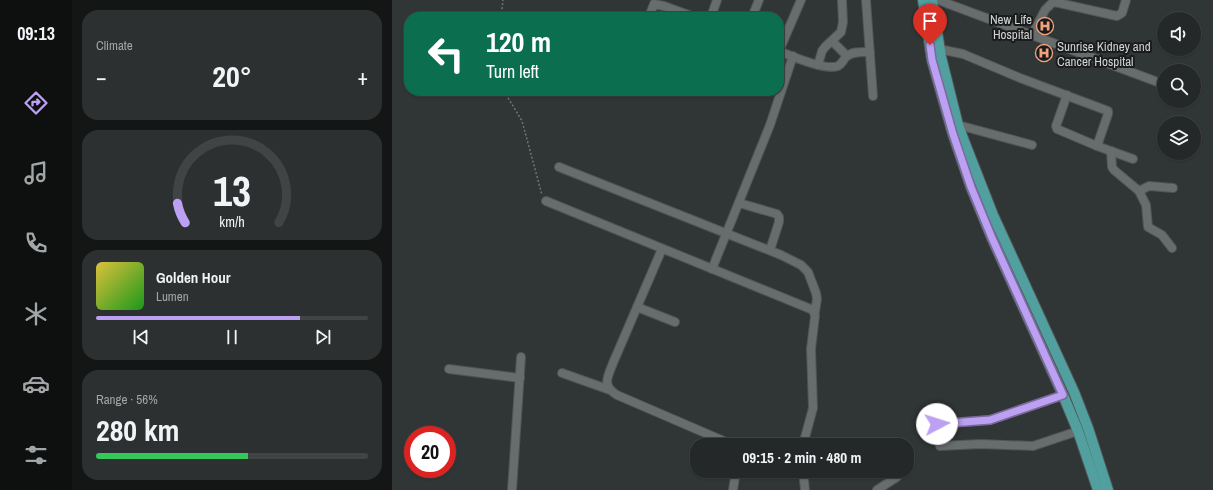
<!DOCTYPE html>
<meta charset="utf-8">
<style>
body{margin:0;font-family:"Archivo Narrow",sans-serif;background:#2c3030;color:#f1f3f6;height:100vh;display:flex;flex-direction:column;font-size:15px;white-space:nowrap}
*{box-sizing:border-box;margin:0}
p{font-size:13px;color:#a3a6a8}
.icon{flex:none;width:22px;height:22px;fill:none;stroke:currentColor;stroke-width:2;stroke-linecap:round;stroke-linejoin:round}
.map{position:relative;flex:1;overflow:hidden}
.panel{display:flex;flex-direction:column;gap:10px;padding:10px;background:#141616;width:320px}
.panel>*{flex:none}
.banner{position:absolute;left:12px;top:12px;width:380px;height:84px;border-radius:16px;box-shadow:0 1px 3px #0004,0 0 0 1px #414445;background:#0b6e4f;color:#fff;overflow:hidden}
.fabs{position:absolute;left:765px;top:12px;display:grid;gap:8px}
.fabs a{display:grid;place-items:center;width:44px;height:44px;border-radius:50%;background:#242828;box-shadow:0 1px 3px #0004,0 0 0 1px #414445;font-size:20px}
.speed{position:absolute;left:12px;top:426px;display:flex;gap:8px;font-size:20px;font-weight:700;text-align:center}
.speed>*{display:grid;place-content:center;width:52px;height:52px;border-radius:50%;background:#242828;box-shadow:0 1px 3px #0004,0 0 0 1px #414445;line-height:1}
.speed .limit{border:6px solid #d22;background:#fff;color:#111}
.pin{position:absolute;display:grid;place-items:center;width:34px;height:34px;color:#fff;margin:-41px -17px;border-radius:50% 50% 50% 0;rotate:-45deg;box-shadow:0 0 4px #0007}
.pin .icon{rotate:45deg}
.me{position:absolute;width:44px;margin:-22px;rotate:85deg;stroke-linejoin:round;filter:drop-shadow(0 0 3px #0008)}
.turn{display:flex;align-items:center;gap:14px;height:84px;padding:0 16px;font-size:18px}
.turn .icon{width:52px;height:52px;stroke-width:2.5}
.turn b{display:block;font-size:28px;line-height:34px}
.big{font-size:30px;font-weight:800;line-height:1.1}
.panel .card{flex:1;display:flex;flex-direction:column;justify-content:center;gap:6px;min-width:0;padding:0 14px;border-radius:16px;background:#2c3030}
.panel .dial{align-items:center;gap:0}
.dial svg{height:104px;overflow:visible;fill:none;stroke:#414445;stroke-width:7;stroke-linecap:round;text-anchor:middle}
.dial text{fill:#f1f3f6;stroke:none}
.song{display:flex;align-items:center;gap:12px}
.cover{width:48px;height:48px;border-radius:6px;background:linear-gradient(135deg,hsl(50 70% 55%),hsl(120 70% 35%))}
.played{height:4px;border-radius:2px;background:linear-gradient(90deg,#bca0f2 75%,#414445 75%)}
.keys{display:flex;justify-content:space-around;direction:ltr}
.heat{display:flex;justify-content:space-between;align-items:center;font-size:22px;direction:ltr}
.charge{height:6px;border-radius:3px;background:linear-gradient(90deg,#34c759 56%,#414445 0)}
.trip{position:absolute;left:298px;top:438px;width:224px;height:40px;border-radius:16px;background:#242828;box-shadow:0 1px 3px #0004,0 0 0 1px #414445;font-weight:800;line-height:40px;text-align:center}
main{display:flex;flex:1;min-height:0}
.dock{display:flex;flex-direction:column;width:72px;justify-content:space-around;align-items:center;background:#0e1010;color:#a3a6a8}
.dock .icon{width:28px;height:28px}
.dock .selected{color:#bca0f2}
.dock b{font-size:18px;color:#f1f3f6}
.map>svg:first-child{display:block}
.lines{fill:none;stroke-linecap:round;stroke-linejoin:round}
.minor-casing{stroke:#505453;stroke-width:10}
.major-casing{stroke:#505453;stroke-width:12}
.path{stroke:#717575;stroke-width:1.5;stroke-dasharray:2 2;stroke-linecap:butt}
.minor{stroke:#676c6c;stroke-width:8}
.major{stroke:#51a09f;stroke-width:10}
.route-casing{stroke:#7a689d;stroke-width:10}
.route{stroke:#bca0f2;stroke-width:7}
.labels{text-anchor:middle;stroke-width:4;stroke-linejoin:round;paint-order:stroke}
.poi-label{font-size:13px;fill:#d1d4d4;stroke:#1a1c1c;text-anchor:end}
</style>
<main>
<nav class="dock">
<b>09:13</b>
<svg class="icon selected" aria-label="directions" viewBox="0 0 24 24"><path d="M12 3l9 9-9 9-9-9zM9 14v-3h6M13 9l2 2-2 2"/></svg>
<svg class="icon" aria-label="music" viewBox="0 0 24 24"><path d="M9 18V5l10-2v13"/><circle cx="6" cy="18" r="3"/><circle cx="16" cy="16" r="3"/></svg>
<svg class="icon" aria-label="phone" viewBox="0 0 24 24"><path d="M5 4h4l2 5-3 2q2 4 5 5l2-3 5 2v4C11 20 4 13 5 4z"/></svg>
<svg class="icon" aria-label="climate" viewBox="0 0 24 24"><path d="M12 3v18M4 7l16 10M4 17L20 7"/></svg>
<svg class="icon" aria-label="car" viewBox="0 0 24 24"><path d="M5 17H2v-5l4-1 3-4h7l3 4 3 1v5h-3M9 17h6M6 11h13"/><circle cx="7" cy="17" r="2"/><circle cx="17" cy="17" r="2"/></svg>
<svg class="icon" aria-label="filters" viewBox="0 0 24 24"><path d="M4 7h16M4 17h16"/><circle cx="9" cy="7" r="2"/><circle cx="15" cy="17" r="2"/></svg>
</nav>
<section class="panel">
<div class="card"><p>Climate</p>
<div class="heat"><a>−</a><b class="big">20°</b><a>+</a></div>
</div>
<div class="card dial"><svg viewBox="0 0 100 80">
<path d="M14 69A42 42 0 1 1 86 69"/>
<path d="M14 69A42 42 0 0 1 8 54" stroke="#bca0f2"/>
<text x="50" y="56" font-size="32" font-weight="700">13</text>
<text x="50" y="72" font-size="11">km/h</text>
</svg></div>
<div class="card">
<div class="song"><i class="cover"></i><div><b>Golden Hour</b><p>Lumen</p></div></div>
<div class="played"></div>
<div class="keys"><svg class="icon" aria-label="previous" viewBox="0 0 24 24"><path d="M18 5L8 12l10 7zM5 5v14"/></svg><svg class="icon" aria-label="pause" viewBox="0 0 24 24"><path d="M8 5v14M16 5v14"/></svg><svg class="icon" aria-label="next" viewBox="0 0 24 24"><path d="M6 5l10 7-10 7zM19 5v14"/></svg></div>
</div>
<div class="card"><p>Range · 56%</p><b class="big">280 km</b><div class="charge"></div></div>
</section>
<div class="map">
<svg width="821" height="490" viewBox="0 0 821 490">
<rect width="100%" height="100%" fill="#303535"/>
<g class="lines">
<g class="minor-casing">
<g id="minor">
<path d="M474 0 481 96"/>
<path d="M546 0 771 84"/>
<path d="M257 17 262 4 272 6 302 17"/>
<path d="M319 17 325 0"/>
<path d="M360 17 367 0"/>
<path d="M640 35 653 10 661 2 667 3 725 16 730 13 734 0"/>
<path d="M440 41 455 56"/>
<path d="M547 49 571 54 628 78 716 111V114L705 146"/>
<path d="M387 51C399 56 434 71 446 66 450 64 451 60 454 57 460 51 470 52 478 52"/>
<path d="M387 51 409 0"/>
<path d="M426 65 430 51 433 47 449 32 451 22 450 0"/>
<path d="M675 95 664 126 665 129 705 146 741 159"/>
<path d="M566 125 640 145"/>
<path d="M719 151 720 167 722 170 747 191 754 205 756 227 770 235 780 248"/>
<path d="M167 167 389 255 409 265 416 272 424 293 425 299 423 312"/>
<path d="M747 191 757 186 781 188"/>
<path d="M154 201 421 310 423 316 419 349 421 408 411 445"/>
<path d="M347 203 385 214 387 217V222L378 250"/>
<path d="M270 249 221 363C216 377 209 385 225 395L341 445"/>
<path d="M320 269 378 125 401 56"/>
<path d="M245 307 283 322"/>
<path d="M57 369 128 378"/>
<path d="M170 373 218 390"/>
<path d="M545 424 598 420 671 395"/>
<path d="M548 446 589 444 641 446 686 431"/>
<path d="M411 471 413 490"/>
<path d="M120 490 129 357"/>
<path d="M341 490 344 471"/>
<path d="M485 490 505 477"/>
</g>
</g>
<g class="major-casing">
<g id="major">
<path d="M531 0 540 60 561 134 579 187 600 238 671 395 686 431 706 490"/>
<path d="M540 0 549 57 566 125 572 141 601 215 682 392 696 428 716 490"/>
</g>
</g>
<g class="path">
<path d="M109 17 111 0"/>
<path d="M112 91 130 121 150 195"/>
</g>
<use href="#minor" class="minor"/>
<use href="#major" class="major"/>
</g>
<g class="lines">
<g class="route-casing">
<path id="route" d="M538 45 540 60 561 134 579 187 600 238 671 395 598 420 545 424"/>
</g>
<use href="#route" class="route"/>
</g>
<defs>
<g id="hospital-ring" transform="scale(0.9)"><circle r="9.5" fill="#1a1c1c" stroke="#f1a17e" stroke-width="1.5"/><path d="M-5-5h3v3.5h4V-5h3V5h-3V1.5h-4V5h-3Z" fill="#f1a17e"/></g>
</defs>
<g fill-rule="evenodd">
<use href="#hospital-ring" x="653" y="26"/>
<use href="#hospital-ring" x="652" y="53"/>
</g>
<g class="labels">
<g class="poi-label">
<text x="640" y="24">New Life<tspan x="640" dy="15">Hospital</tspan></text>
<text x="665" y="51" text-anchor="start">Sunrise Kidney and<tspan x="665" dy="15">Cancer Hospital</tspan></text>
</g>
</g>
</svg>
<div class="fabs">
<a><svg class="icon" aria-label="sound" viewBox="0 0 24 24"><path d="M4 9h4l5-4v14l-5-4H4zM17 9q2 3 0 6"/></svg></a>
<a><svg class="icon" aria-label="search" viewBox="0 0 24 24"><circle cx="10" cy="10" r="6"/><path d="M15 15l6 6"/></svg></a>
<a><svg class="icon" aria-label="layers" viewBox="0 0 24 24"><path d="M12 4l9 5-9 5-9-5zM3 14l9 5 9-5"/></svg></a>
</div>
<div class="speed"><div class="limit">20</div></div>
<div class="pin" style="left:538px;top:45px;background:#d93025"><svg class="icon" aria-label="arrive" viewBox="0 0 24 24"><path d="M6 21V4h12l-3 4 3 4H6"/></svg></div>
<svg class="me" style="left:545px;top:424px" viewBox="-20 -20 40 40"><circle r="19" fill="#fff"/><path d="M0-13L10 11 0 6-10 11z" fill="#bca0f2"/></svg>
<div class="trip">09:15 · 2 min · 480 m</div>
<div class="banner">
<div class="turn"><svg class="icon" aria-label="left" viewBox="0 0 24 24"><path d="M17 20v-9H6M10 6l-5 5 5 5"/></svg><div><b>120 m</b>Turn left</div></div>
</div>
</div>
</main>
